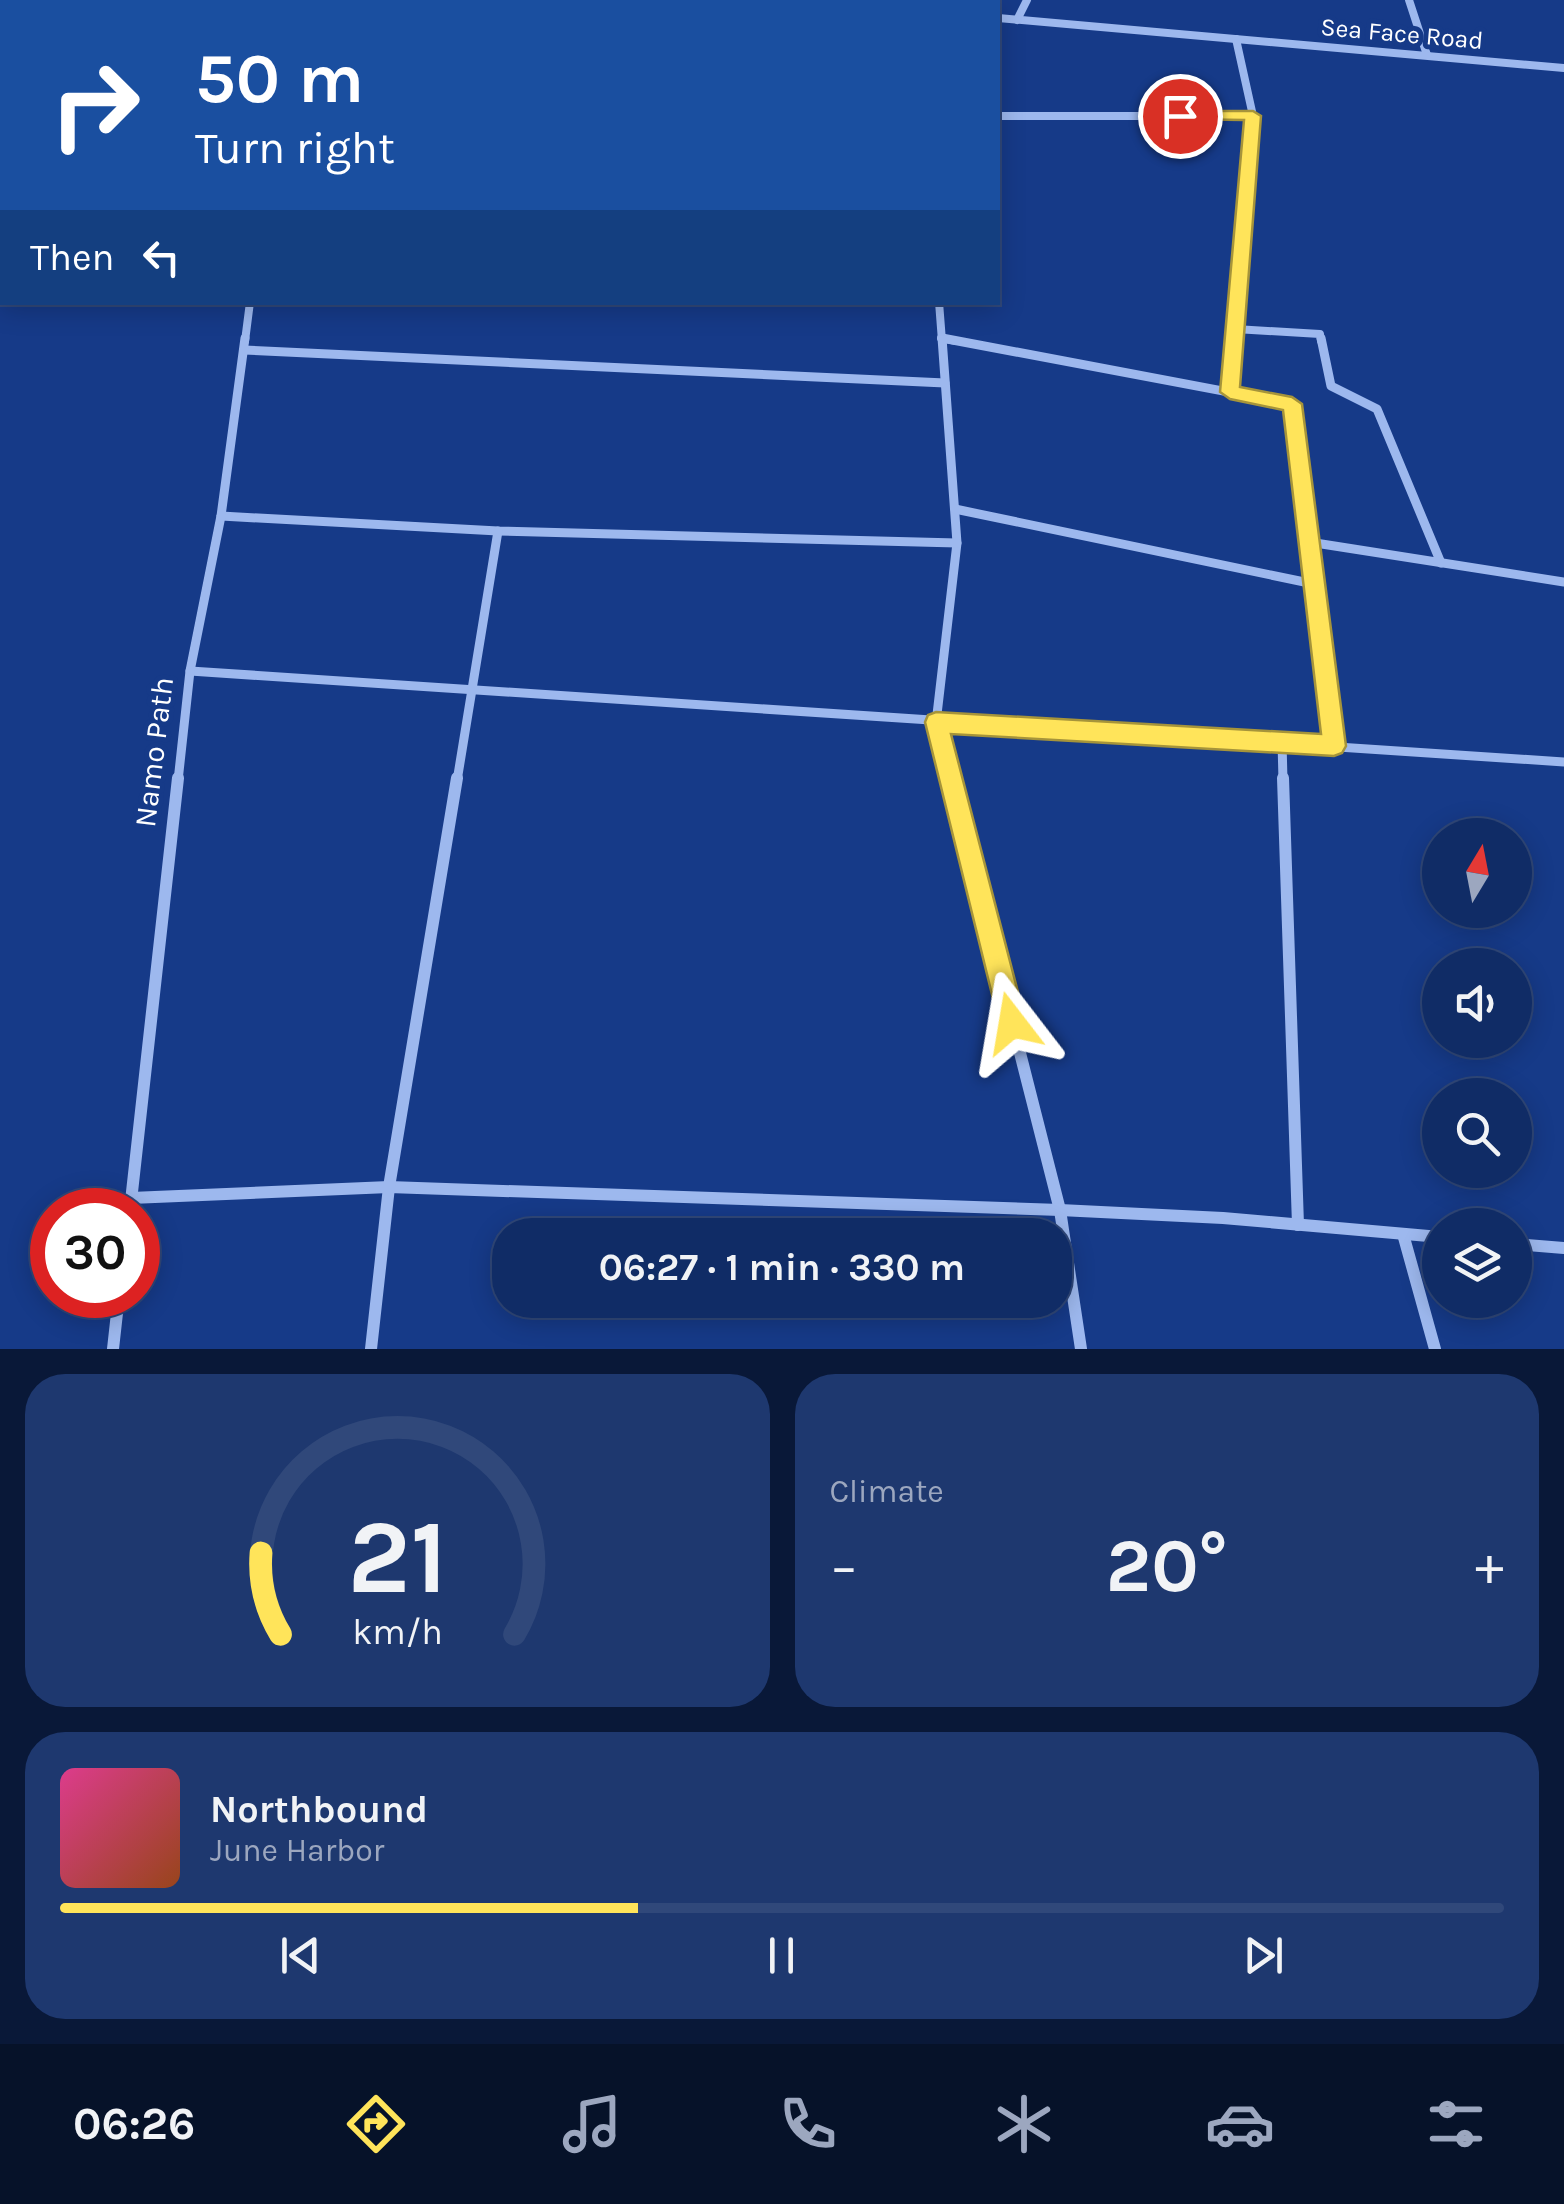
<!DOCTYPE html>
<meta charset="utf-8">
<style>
body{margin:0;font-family:Karla,sans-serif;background:#1e386f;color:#f1f3f6;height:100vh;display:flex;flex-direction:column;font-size:38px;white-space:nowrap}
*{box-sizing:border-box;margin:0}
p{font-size:32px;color:#9ca7bf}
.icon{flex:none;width:55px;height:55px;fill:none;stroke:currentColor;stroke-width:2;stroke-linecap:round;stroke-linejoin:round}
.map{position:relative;height:1349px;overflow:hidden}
.side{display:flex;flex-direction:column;gap:25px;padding:25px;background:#091838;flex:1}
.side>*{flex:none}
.hud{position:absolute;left:0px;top:0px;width:1000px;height:305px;box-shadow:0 5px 25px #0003,0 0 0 2px #30487a;background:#1a4fa0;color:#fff;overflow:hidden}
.needle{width:65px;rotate:10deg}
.tools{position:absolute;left:1422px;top:818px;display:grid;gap:20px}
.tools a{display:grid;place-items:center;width:110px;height:110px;border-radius:50%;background:#102c66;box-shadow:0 5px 25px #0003,0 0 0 2px #30487a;font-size:50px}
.speed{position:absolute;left:30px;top:1188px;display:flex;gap:20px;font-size:50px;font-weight:700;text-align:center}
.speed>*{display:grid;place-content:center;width:130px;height:130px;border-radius:50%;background:#102c66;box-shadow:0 5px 25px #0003,0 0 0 2px #30487a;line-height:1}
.speed .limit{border:15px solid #d22;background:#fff;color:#111}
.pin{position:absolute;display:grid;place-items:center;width:85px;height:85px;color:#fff;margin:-42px;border:5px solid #fff;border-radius:50%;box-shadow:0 2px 10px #0007}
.me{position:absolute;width:110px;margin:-55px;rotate:346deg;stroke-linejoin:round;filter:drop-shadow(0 0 8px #0008)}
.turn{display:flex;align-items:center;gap:35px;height:210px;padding:0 30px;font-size:45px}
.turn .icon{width:130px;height:130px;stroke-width:2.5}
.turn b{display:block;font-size:70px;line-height:85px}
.then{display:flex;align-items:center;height:95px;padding:0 30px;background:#0003;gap:20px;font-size:38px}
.big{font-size:75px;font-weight:700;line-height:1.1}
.side .widget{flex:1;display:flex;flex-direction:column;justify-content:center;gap:15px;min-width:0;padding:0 35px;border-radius:40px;background:#1e386f}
.side .dial{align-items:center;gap:0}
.dial svg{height:260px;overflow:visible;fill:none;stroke:#30487a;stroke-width:7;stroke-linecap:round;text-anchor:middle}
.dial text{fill:#f1f3f6;stroke:none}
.song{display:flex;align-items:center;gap:30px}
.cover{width:120px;height:120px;border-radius:15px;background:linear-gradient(135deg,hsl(330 70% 55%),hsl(20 70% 35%))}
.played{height:10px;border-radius:5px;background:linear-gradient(90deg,#ffe45a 40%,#30487a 40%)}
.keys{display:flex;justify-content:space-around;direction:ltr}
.heat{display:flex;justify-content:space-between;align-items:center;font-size:55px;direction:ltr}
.side .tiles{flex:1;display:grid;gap:25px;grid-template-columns:1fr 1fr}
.widget:last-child{grid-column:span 2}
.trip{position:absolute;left:492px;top:1218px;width:580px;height:100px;border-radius:40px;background:#102c66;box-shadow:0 5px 25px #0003,0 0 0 2px #30487a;font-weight:700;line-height:100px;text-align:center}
.menu{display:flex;height:160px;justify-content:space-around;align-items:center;background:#061229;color:#9ca7bf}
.menu .icon{width:70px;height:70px}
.menu .active{color:#ffe45a}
.menu b{font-size:45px;color:#f1f3f6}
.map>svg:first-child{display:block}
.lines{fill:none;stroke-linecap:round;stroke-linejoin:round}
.minor-far2{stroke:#9db8ee;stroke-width:8}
.minor-far1{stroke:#9db8ee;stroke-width:9}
.minor{stroke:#9db8ee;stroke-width:12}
.route{fill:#ffe45a;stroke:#a6943a;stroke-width:2.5}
.labels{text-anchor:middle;stroke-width:10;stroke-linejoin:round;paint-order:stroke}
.far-street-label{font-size:25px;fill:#fff;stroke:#163a88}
.street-label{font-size:30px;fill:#fff;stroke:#163a88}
</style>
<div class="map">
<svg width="1564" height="1349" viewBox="0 0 1564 1349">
<rect width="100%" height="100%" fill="#163a88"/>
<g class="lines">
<g class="minor-far2">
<path d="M805 0 827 2"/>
<path d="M1409 0 1427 55"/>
<path d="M998 18 1564 68"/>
<path d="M1017 20 1027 0"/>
<path d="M998 116H1253"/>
<path d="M939 302 942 341"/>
<path d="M1235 329 1320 334 1321 341"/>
<path d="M941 338 956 341"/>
<path d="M245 341 250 302"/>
<path d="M1234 341 1253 116 1236 39"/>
</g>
<g class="minor-far1">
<path d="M942 338 957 543 936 723 951 781"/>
<path d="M942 338 1292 404 1334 745"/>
<path d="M1321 338 1331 386 1377 409 1441 563"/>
<path d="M244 350 945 383"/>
<path d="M1230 392 1234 338"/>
<path d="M955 509 1314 584"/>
<path d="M221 516 498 531 957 543"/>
<path d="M1309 542 1564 582"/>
<path d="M190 671 1564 762"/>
<path d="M1282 741 1283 781"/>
<path d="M178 781 190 671 221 516 245 338"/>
<path d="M457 781 498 531"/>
</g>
<g class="minor">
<path d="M950 778 1060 1210 1081 1349"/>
<path d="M1283 778 1298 1225"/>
<path d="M131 1198 389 1187 1060 1210 1223 1218 1440 1237"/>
<path d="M130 1210 178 778"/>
<path d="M1403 1234 1435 1349"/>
<path d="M1515 1244 1564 1248"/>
<path d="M113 1349 119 1295"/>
<path d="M371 1349 389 1187 457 778"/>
</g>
</g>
<path class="route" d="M1180 111H1253L1261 116 1240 387 1292 397 1302 404 1346 746 1342 753 1334 756 951 734 1026 1023 1022 1032 1012 1036 1003 1032 999 1023 925 722 928 715 936 712 1321 734 1283 410 1230 399 1220 392 1244 120 1174 119 1172 116Z"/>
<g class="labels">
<g class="far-street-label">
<text transform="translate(1402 33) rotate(5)" y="9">Sea Face Road</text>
</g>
<g class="street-label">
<text transform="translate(154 752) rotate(-83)" y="10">Namo Path</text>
</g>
</g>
</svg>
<div class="tools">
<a><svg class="needle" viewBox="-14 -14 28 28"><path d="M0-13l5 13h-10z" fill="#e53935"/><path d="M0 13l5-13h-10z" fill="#9ca7bf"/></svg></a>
<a><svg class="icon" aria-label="sound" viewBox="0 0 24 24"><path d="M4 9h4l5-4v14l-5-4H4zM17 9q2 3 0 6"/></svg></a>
<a><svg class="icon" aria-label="search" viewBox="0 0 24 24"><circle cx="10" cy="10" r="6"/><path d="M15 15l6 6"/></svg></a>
<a><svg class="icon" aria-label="layers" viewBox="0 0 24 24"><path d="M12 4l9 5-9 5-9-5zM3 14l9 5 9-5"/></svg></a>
</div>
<div class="speed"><div class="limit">30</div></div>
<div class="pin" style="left:1180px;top:116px;background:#d93025"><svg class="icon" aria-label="arrive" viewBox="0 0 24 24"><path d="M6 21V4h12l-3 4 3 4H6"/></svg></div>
<svg class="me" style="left:1012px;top:1023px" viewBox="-20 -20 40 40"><path d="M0-17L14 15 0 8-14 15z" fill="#ffe45a" stroke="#fff" stroke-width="4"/></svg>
<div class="trip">06:27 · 1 min · 330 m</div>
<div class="hud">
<div class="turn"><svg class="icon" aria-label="right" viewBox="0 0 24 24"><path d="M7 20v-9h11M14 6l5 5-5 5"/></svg><div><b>50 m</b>Turn right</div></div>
<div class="then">Then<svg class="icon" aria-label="left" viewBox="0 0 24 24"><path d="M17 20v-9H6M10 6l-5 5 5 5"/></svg></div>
</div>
</div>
<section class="side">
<div class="tiles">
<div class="widget dial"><svg viewBox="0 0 100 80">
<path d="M14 69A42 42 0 1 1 86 69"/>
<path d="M14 69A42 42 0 0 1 8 44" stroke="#ffe45a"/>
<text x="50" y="56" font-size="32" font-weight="700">21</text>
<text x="50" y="72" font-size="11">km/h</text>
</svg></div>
<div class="widget"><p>Climate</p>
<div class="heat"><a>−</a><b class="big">20°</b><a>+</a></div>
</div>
<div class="widget">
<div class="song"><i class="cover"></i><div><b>Northbound</b><p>June Harbor</p></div></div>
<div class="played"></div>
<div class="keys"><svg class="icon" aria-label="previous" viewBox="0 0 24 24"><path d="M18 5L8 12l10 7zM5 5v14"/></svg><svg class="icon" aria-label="pause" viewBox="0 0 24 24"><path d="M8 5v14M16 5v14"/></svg><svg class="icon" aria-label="next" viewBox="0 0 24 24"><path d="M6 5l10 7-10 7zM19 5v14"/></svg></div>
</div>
</div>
</section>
<nav class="menu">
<b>06:26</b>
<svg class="icon active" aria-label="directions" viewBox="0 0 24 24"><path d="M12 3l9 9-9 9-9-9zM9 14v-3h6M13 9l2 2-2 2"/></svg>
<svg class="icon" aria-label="music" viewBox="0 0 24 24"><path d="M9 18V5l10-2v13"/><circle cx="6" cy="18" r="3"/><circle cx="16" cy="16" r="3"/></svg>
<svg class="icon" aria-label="phone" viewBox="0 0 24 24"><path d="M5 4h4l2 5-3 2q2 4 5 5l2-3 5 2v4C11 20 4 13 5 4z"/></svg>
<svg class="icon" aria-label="climate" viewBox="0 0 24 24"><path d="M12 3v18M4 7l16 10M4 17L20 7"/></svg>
<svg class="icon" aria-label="car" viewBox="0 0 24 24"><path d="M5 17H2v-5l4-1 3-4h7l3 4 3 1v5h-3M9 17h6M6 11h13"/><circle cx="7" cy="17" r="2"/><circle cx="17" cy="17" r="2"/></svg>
<svg class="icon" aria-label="filters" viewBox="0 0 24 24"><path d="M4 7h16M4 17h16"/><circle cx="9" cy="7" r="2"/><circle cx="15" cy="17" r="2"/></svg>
</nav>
